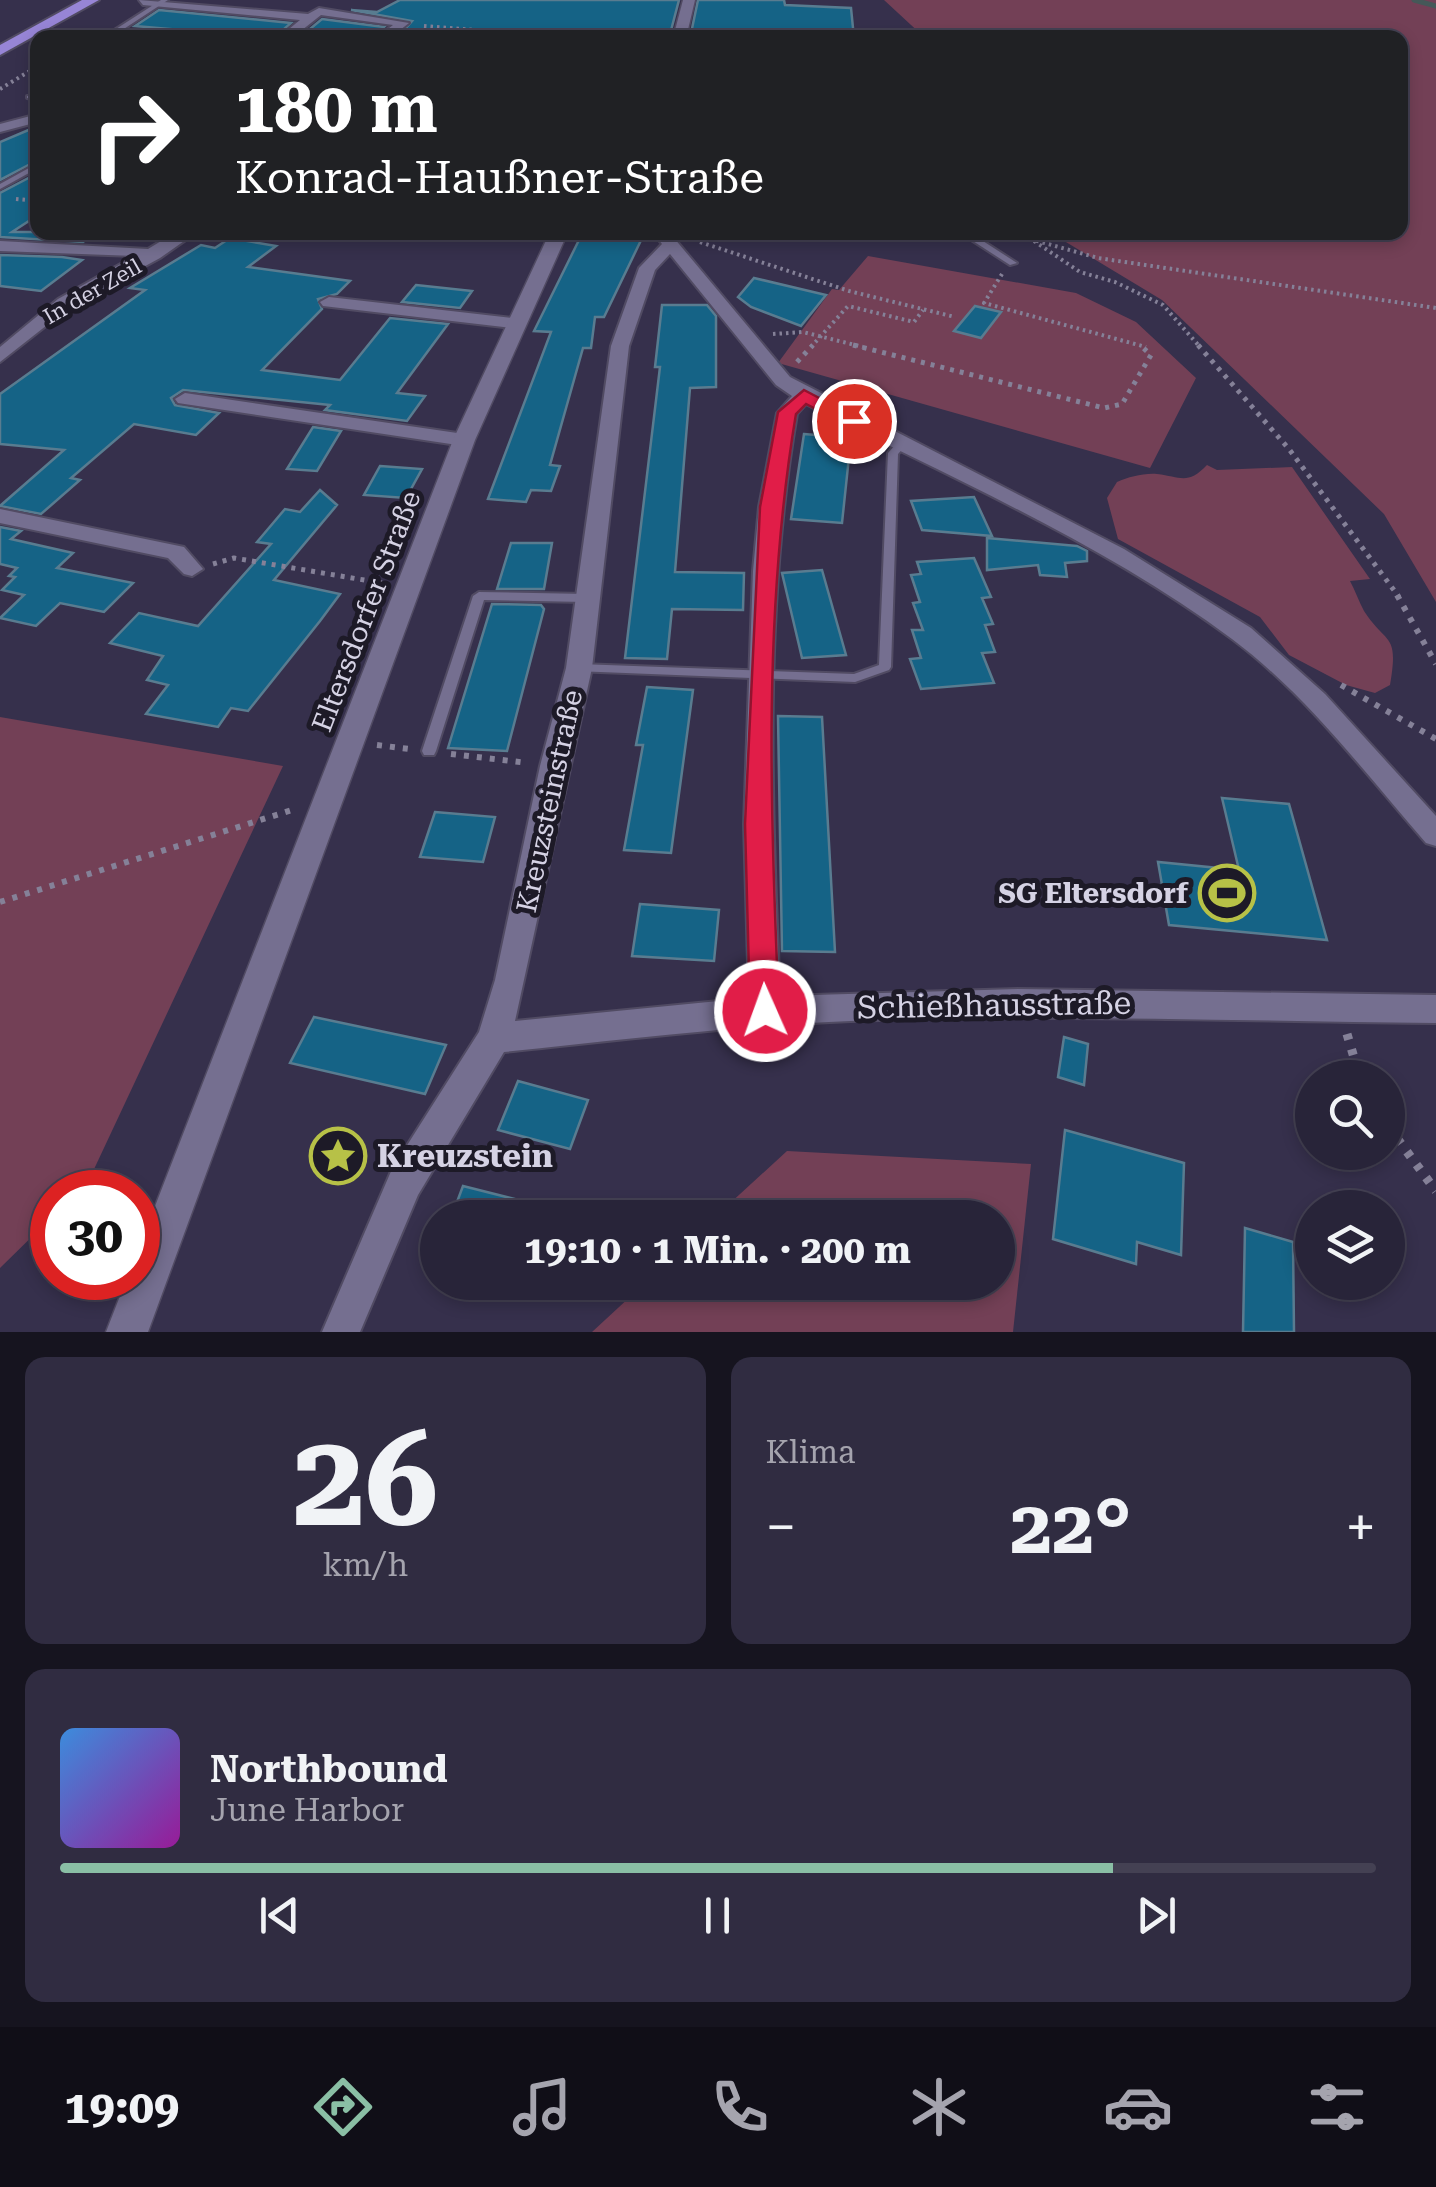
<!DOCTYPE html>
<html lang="de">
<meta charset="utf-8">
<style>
body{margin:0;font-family:"Roboto Serif",serif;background:#302c41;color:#f1f3f6;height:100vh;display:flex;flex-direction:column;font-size:38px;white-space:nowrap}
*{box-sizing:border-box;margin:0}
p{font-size:32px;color:#a5a4ae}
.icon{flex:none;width:55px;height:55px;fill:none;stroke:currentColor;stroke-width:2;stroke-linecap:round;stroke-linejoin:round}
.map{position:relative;height:1332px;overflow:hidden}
.details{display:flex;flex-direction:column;gap:25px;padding:25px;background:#16141f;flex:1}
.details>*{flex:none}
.hud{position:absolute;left:30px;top:30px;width:1378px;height:210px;border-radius:20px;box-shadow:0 5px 15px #0003,0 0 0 2px #444153;background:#202124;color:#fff;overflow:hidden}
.tools{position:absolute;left:1295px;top:1060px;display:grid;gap:20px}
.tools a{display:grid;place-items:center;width:110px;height:110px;border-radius:50%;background:#282439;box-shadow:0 5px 15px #0003,0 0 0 2px #444153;font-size:50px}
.speed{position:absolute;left:30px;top:1170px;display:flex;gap:20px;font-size:50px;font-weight:700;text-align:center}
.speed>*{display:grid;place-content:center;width:130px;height:130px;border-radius:50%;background:#282439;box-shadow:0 5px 15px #0003,0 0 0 2px #444153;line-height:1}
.speed .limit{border:15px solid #d22;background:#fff;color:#111}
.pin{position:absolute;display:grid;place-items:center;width:85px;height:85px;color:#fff;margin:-42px;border:5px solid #fff;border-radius:50%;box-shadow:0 2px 10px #0007}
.me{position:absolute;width:110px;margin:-55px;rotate:358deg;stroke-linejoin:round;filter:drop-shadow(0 0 8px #0008)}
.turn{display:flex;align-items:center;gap:35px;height:210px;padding:0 40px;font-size:45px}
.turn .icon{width:130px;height:130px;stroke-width:2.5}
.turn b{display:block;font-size:70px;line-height:85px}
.big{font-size:75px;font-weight:700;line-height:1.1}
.details .widget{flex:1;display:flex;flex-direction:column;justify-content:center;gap:15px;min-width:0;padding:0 35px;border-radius:20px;background:#302c41}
.details .dial{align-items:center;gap:0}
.dial b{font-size:130px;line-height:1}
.song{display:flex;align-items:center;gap:30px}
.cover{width:120px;height:120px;border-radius:15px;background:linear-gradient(135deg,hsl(210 70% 55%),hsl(300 70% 35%))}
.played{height:10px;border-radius:5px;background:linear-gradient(90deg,#8abfa5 80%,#444153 80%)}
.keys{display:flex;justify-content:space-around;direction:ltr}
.heat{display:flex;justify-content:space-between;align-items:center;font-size:55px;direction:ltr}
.details .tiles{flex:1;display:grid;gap:25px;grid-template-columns:1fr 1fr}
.widget:last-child{grid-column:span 2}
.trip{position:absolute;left:420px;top:1200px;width:595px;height:100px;border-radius:50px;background:#282439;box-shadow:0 5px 15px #0003,0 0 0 2px #444153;font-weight:700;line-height:100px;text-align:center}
.dock{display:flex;height:160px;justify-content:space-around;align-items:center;background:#100e17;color:#a5a4ae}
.dock .icon{width:70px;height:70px}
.dock .active{color:#8abfa5}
.dock b{font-size:45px;color:#f1f3f6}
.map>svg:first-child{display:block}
.green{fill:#734056}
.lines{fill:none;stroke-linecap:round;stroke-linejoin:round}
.stream{stroke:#455858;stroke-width:5}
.building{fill:#156386;stroke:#597c90;stroke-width:2.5}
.service-casing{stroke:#514b63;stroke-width:4}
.minor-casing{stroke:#514b63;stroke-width:4}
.tertiary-casing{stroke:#514b63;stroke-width:3}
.motorway-casing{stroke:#514b63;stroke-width:4}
.path-far3{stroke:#858198;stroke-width:4;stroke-dasharray:2.5 4;stroke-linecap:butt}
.path-far2{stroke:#858198;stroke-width:5;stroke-dasharray:4 6;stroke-linecap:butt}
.path-far1{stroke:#858198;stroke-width:6;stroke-dasharray:5 8;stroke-linecap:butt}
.path{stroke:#858198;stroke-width:9;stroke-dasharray:6 10;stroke-linecap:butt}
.service{fill:#756f90;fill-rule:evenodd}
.minor{fill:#756f90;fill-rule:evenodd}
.tertiary{fill:#756f90;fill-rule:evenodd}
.motorway{fill:#9785d6;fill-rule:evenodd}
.route{fill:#e11d48;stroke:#92132f;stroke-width:2.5}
.labels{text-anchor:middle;stroke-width:10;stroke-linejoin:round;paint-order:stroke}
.far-street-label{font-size:22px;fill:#d5d2e4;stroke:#1d1a27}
.street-label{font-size:28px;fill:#d5d2e4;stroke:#1d1a27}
.poi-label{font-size:28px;font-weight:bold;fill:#d5d2e4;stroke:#1d1a27;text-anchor:end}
.near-street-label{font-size:32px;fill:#d5d2e4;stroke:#1d1a27}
.near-poi-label{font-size:32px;font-weight:bold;fill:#d5d2e4;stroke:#1d1a27;text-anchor:start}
</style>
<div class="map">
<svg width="1436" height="1332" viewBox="0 0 1436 1332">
<rect width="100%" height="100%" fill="#36304c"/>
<g class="green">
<path d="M884 0H1436V602L1384 514 1162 300 1051 233 1400 232V38L924 37Z"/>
<path d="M868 256 1076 293 1136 322 1196 378 1150 468 778 363 832 289 839 290Z"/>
<path d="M1207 465 1217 470 1292 467 1370 579 1350 581C1355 590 1359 602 1364 611 1387 646 1399 632 1390 685L1375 693 1346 685 1289 655 1260 617 1118 539 1107 498 1117 482C1129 477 1143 473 1157 474 1181 477 1188 485 1207 465Z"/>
<path d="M0 717 283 766 88 1182 78 1192H52V1217L0 1268Z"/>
<path d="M787 1151 1031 1164 1013 1332H592L645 1283 998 1282V1218L715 1217Z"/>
</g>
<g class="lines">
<path class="stream" d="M1414 0 1436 6"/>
</g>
<g class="building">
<path d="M400 0H679L669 38 529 34V38H397L412 21 351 10 377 12Z"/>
<path d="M698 0H784L785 5 851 8 854 38H690Z"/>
<path d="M159 10 291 23 274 38 135 26Z"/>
<path d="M322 19 384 27 372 38H299Z"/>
<path d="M38 126V160L0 180V142Z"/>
<path d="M38 173V215L12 232H96L83 242 0 237V193Z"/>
<path d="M605 232H645L604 317H595L591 348H583L550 465 560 466 551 491 531 490 526 502 488 499 551 332 534 331 580 238 604 240Z"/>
<path d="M230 238 276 246 248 267 350 281 337 294 318 299 322 309 262 370 340 380 390 318 448 324 397 393 425 396 407 421 325 410 330 405 183 390 171 398 175 405 219 413 196 435 134 424 71 478 80 480 41 514 0 506 64 450 0 444V394L145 290 130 288 201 245 215 248Z"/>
<path d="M0 255 62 257 82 260 41 291 0 286Z"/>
<path d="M754 278 826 295 801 326 751 307 738 297Z"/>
<path d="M416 285 472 291 460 308 402 302Z"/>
<path d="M662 305H707L716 316V387L690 388 675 572 744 573 743 610 672 609 667 659 625 658 660 367H655Z"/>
<path d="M975 306 1001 312 981 338 954 331Z"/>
<path d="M313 427 341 431 317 471 287 469Z"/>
<path d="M804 434 851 438 842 523 791 519Z"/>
<path d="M380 466 422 469 406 498 364 495Z"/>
<path d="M320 490 337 505 274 580 340 594 320 621 248 711 231 708 218 727 146 714 168 685 147 680 163 656 110 643 139 613 198 626 271 544 257 542 285 509 300 512Z"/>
<path d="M974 497 992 536 922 530 911 501Z"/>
<path d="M0 527 21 531 11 539 73 553 57 568 133 583 104 612 60 603 36 626 0 618 24 595 2 590 15 577 9 576 17 568 0 564Z"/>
<path d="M987 538 1077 546 1087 551V561L1065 563 1067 577 1040 575 1038 565 987 570Z"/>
<path d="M511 543H552L544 589H497Z"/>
<path d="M974 558 991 597 982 598 993 624 985 625 995 652 982 653 994 683 921 689 910 659 921 658 912 630H923L913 603 920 602 911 575 921 574 917 562Z"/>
<path d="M822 570 846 655 802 658 782 573Z"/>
<path d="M492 604 541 605 544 609 507 751 448 748Z"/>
<path d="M647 687 693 690 671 853 624 850 643 745H636Z"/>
<path d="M778 716 822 717 835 952 782 951Z"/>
<path d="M1222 798 1289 804 1327 940 1169 925 1158 862 1239 870Z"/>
<path d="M435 812 495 817 483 862 420 857Z"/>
<path d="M640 904 719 910 714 961 632 956Z"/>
<path d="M314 1017 446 1045 425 1094 290 1063Z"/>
<path d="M1064 1037 1088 1044 1084 1085 1058 1077Z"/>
<path d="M518 1081 588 1100 570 1149 498 1130Z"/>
<path d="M1065 1130 1184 1163 1181 1255 1137 1242 1136 1264 1053 1239Z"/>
<path d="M463 1186 550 1208 549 1218H451Z"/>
<path d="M1245 1228 1293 1242 1294 1332H1243Z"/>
</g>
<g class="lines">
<g class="service-casing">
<g id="service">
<path d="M161 0H168L110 38H102Z"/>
<path d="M27 96H38V100L27 98Z"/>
<path d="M38 163V168L0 189V184Z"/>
<path d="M959 232H969L1017 263 1010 265Z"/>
<path d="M901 442 906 445 898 454 891 667 889 670 855 682 575 671 573 668 579 664 854 674 879 665 888 453 897 443Z"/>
<path d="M479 592 586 594 592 598 586 602 484 600 436 751 434 755H424L422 751 473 596Z"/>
</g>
</g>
<g class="minor-casing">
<g id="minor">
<path d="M139 0 308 14 319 8 409 23 390 38H376L393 25 321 15 292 38H278L300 20 143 5Z"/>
<path d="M38 114V122L0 132V124Z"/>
<path d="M176 232H197L160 258 70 307 0 362V347L58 299 135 256 0 251V241L148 249Z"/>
<path d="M669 232 790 377 1124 549 1251 628 1325 694 1436 816V846L1426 843C1365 773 1307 695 1232 639 1103 543 949 477 806 404L797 414C764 606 771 802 780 996L1018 989 1436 995V1023C1241 1021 1046 1014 851 1021 735 1026 620 1040 504 1052L418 1195 360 1332H322L392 1169 479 1032 495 980 540 766 566 668 611 346 639 268 662 244 654 234ZM670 254 776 385 792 396 777 413 759 507 753 571 744 824 749 998 515 1021 592 668 629 346 655 270Z"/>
<path d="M329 297 513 318 522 323 513 328 323 306 320 302Z"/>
<path d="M185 393 464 434 474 440 464 446 178 403 175 399Z"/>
<path d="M0 509 184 547 203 569 192 576 184 574 168 558 0 523Z"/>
</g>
</g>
<g class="tertiary-casing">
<g id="tertiary">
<path d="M683 0H695L686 38H673Z"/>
<path d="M550 232H568L475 440 148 1332H106L127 1278H138V1250L453 440Z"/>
</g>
</g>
<g class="motorway-casing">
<path id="motorway" d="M82 0H99L0 55V45Z"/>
</g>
<g class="path-far3">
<path d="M424 26 476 30"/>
<path d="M152 30 215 38"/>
<path d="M0 89 38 66"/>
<path d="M16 199 38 201"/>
<path d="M1005 232 1098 258 1436 308"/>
<path d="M1034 241 1080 272 1115 282 1163 305 1200 347"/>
<path d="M700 242 849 291 955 317"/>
<path d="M1002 274 984 303 1146 347"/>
<path d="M773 334 803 332 863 347"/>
<path d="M811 347 848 306 914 322 923 310"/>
</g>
<g class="path-far2">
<path d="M853 345 1104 408 1122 404 1151 355 1140 345"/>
<path d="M1198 345 1289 449 1399 597"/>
<path d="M797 362 813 345"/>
<path d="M213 564 234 558 382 583"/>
</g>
<g class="path-far1">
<path d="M1397 595 1436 664"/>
<path d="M1341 685 1436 739"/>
<path d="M377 745 409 749"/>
<path d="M451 754 528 763"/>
<path d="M0 902 292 810"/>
</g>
<g class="path">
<path d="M1347 1034 1360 1078"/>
<path d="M1388 1126 1436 1191"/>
</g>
<use href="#service" class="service"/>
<use href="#minor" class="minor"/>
<use href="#tertiary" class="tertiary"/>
<use href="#motorway" class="motorway"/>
</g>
<path class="route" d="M804 390 863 421 847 425 806 404 796 414C763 610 770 813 779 1011L775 1020 765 1024 754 1020 750 1011 745 824 760 507 778 412Z"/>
<defs>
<g id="stadium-ring" transform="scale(2.875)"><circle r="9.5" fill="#1d1a27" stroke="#b7c147" stroke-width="1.5"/><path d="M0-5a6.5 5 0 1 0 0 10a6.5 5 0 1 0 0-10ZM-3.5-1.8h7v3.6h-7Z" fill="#b7c147"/></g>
<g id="sight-ring" transform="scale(2.875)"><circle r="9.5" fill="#1d1a27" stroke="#b7c147" stroke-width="1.5"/><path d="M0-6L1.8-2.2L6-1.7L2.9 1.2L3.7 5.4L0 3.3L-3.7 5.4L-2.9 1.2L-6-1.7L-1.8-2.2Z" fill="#b7c147"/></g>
</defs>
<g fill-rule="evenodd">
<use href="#stadium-ring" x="1227" y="893"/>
<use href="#sight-ring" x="338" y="1156"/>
</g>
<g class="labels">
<g class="far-street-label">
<text transform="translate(92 291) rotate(-30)" y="8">In der Zeil</text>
</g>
<g class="street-label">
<text transform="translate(366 611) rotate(-69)" y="10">Eltersdorfer Straße</text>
<text transform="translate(549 801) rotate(-78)" y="10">Kreuzsteinstraße</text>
</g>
<g class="poi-label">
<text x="1188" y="903">SG Eltersdorf</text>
</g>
<g class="near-street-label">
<text transform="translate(994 1005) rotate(-1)" y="11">Schießhausstraße</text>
</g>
<g class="near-poi-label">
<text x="377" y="1167">Kreuzstein</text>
</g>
</g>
</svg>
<div class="tools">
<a><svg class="icon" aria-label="search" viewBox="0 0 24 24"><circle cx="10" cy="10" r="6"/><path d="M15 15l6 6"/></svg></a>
<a><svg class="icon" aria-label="layers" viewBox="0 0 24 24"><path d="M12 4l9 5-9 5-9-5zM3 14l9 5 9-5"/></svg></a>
</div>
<div class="speed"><div class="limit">30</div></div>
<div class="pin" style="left:854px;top:421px;background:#d93025"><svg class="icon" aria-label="arrive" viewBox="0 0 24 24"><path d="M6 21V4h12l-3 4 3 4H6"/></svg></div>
<svg class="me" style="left:765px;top:1011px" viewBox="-20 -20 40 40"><circle r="17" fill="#e11d48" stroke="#fff" stroke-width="3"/><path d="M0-11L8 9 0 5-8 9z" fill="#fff"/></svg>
<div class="trip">19:10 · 1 Min. · 200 m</div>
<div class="hud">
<div class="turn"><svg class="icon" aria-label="right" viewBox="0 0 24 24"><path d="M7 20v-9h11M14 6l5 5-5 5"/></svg><div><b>180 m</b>Konrad-Haußner-Straße</div></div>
</div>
</div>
<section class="details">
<div class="tiles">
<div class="widget dial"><b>26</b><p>km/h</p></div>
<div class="widget"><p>Klima</p>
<div class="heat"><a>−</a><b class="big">22°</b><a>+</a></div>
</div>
<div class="widget">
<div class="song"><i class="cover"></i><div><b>Northbound</b><p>June Harbor</p></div></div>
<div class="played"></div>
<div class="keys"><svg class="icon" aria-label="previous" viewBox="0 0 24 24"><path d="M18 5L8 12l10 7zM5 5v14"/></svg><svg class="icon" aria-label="pause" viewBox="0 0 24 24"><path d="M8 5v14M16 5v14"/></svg><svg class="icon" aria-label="next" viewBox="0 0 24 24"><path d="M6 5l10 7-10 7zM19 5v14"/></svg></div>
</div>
</div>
</section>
<nav class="dock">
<b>19:09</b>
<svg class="icon active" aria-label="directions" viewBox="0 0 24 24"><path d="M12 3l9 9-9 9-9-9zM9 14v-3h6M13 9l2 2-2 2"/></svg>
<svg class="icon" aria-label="music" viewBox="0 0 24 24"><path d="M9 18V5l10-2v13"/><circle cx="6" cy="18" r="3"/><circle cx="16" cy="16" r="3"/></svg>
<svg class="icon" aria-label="phone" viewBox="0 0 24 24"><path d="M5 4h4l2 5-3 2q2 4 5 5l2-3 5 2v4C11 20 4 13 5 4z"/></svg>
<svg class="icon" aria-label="climate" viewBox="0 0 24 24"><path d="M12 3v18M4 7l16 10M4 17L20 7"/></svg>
<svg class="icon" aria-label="car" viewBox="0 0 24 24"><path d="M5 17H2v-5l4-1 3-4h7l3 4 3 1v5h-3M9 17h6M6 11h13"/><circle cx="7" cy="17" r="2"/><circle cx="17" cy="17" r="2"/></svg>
<svg class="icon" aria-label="filters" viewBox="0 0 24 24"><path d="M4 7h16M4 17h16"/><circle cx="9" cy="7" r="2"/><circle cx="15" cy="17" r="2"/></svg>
</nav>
